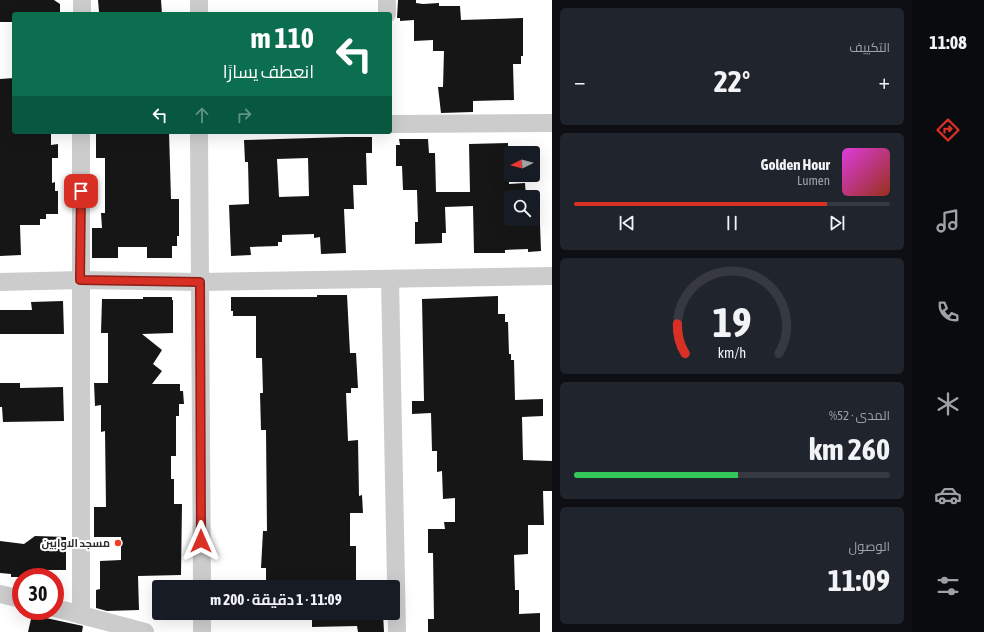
<!DOCTYPE html>
<html lang="ar">
<meta charset="utf-8">
<style>
body{margin:0;font-family:"Asap Condensed",Cairo,sans-serif;background:#20242c;color:#f1f3f6;direction:rtl;height:100vh;display:flex;flex-direction:column;font-size:15px;white-space:nowrap}
*{box-sizing:border-box;margin:0}
p{font-size:13px;color:#9ea1a6}
.icon{flex:none;width:22px;height:22px;fill:none;stroke:currentColor;stroke-width:2;stroke-linecap:round;stroke-linejoin:round}
.map{position:relative;flex:1;overflow:hidden;direction:ltr}
.drawer{display:flex;flex-direction:column;gap:8px;padding:8px;background:#0d0f14;width:360px}
.drawer>*{flex:none}
.guide{position:absolute;left:12px;top:12px;width:380px;height:122px;border-radius:4px;box-shadow:0 4px 16px #0002;direction:rtl;background:#0b6e4f;color:#fff;overflow:hidden}
.needle{width:26px;rotate:264deg}
.fabs{position:absolute;left:504px;top:146px;display:grid;gap:8px}
.fabs a{display:grid;place-items:center;width:36px;height:36px;border-radius:4px;background:#171b24;box-shadow:0 4px 16px #0002;font-size:20px}
.speed{position:absolute;left:12px;top:568px;display:flex;gap:8px;font-size:20px;font-weight:700;text-align:center}
.speed>*{display:grid;place-content:center;width:52px;height:52px;border-radius:50%;background:#171b24;box-shadow:0 4px 16px #0002;line-height:1}
.speed .limit{border:6px solid #d22;background:#fff;color:#111}
.pin{position:absolute;display:grid;place-items:center;width:34px;height:34px;color:#fff;margin:-17px;border-radius:8px;box-shadow:0 2px 6px #0006}
.me{position:absolute;width:44px;margin:-22px;rotate:0deg;stroke-linejoin:round;filter:drop-shadow(0 0 3px #0008)}
.turn{display:flex;align-items:center;gap:14px;height:84px;padding:0 12px;font-size:18px}
.turn .icon{width:52px;height:52px;stroke-width:2.5}
.turn b{display:block;font-size:28px;line-height:34px}
.lanes{display:flex;align-items:center;height:38px;padding:0 12px;background:#0003;justify-content:center;gap:20px;direction:ltr}
.lanes .off{opacity:.35}
.big{font-size:30px;font-weight:700;line-height:1.1}
.drawer .widget{flex:1;display:flex;flex-direction:column;justify-content:center;gap:6px;min-width:0;padding:0 14px;border-radius:6px;background:#20242c}
.drawer .dial{align-items:center;gap:0}
.dial svg{height:104px;overflow:visible;fill:none;stroke:#363941;stroke-width:7;stroke-linecap:round;text-anchor:middle}
.dial text{fill:#f1f3f6;stroke:none}
.song{display:flex;align-items:center;gap:12px}
.cover{width:48px;height:48px;border-radius:6px;background:linear-gradient(135deg,hsl(300 70% 55%),hsl(10 70% 35%))}
.played{height:4px;border-radius:2px;background:linear-gradient(90deg,#d93025 80%,#363941 80%)}
.keys{display:flex;justify-content:space-around;direction:ltr}
.heat{display:flex;justify-content:space-between;align-items:center;font-size:22px;direction:ltr}
.charge{height:6px;border-radius:3px;background:linear-gradient(90deg,#34c759 52%,#363941 0)}
.trip{position:absolute;left:152px;top:580px;width:248px;height:40px;border-radius:4px;background:#171b24;box-shadow:0 4px 16px #0002;font-weight:700;line-height:40px;text-align:center;direction:rtl}
main{display:flex;flex:1;min-height:0}
.menu{display:flex;flex-direction:column;width:72px;justify-content:space-around;align-items:center;background:#090b0e;color:#9ea1a6}
.menu .icon{width:28px;height:28px}
.menu .on{color:#d93025}
.menu b{font-size:18px;color:#f1f3f6}
.map>svg:first-child{display:block}
.building{fill:#161616;fill-rule:evenodd}
.lines{fill:none;stroke-linecap:round;stroke-linejoin:round}
.minor{stroke:#ccc;stroke-width:18}
.route-casing{stroke:#8d1f18;stroke-width:10}
.route{stroke:#d93025;stroke-width:7}
.poi-dot{fill:#f23d25;stroke:#fff;stroke-width:1.5}
.labels{text-anchor:middle;stroke-width:4;stroke-linejoin:round;paint-order:stroke}
.poi-label{font-size:11px;font-weight:bold;fill:#2f2f2f;stroke:#fff;text-anchor:end}
</style>
<main>
<nav class="menu">
<b>11:08</b>
<svg class="icon on" aria-label="directions" viewBox="0 0 24 24"><path d="M12 3l9 9-9 9-9-9zM9 14v-3h6M13 9l2 2-2 2"/></svg>
<svg class="icon" aria-label="music" viewBox="0 0 24 24"><path d="M9 18V5l10-2v13"/><circle cx="6" cy="18" r="3"/><circle cx="16" cy="16" r="3"/></svg>
<svg class="icon" aria-label="phone" viewBox="0 0 24 24"><path d="M5 4h4l2 5-3 2q2 4 5 5l2-3 5 2v4C11 20 4 13 5 4z"/></svg>
<svg class="icon" aria-label="climate" viewBox="0 0 24 24"><path d="M12 3v18M4 7l16 10M4 17L20 7"/></svg>
<svg class="icon" aria-label="car" viewBox="0 0 24 24"><path d="M5 17H2v-5l4-1 3-4h7l3 4 3 1v5h-3M9 17h6M6 11h13"/><circle cx="7" cy="17" r="2"/><circle cx="17" cy="17" r="2"/></svg>
<svg class="icon" aria-label="filters" viewBox="0 0 24 24"><path d="M4 7h16M4 17h16"/><circle cx="9" cy="7" r="2"/><circle cx="15" cy="17" r="2"/></svg>
</nav>
<section class="drawer">
<div class="widget"><p>التكييف</p>
<div class="heat"><a>−</a><b class="big">22°</b><a>+</a></div>
</div>
<div class="widget">
<div class="song"><i class="cover"></i><div><b>Golden Hour</b><p>Lumen</p></div></div>
<div class="played"></div>
<div class="keys"><svg class="icon" aria-label="previous" viewBox="0 0 24 24"><path d="M18 5L8 12l10 7zM5 5v14"/></svg><svg class="icon" aria-label="pause" viewBox="0 0 24 24"><path d="M8 5v14M16 5v14"/></svg><svg class="icon" aria-label="next" viewBox="0 0 24 24"><path d="M6 5l10 7-10 7zM19 5v14"/></svg></div>
</div>
<div class="widget dial"><svg viewBox="0 0 100 80">
<path d="M14 69A42 42 0 1 1 86 69"/>
<path d="M14 69A42 42 0 0 1 8 46" stroke="#d93025"/>
<text x="50" y="56" font-size="32" font-weight="700">19</text>
<text x="50" y="72" font-size="11">km/h</text>
</svg></div>
<div class="widget"><p>المدى · 52%</p><b class="big">260 km</b><div class="charge"></div></div>
<div class="widget"><p>الوصول</p><b class="big">11:09</b></div>
</section>
<div class="map">
<svg width="552" height="632" viewBox="0 0 552 632">
<rect width="100%" height="100%" fill="#fff"/>
<g class="building">
<path d="M0 0H54L60 4V14H14V22H0Z"/>
<path d="M98 0H161L162 14H102V12H99Z"/>
<path d="M398 0H416V3L423 4 439 3V6H460L461 20 523 18V56H521V64H513L514 100 473 101V112L441 113 438 87H443L444 51H433V40L414 41V20L400 21V18H397Z"/>
<path d="M14 78V132H51V145L58 144V158H52V183L55 182V191H58V214H46V219H40V225H20L21 255 0 256V79Z"/>
<path d="M96 132H169L171 199H179V236H177V246H172V258H147V247H118V258H92V228H102L101 213H105V158H96Z"/>
<path d="M346 137H372V153H366L367 185H353L354 209H344L346 253 321 254 320 237 314 238V234L282 235V242H278V246L250 247 251 255 231 256 229 205 249 204 248 162H245L244 140ZM308 158 309 196 279 197 277 159Z"/>
<path d="M399 139H428L429 153H435L436 192H470L469 144 508 143 509 184 525 183 526 197H511V219H533V197H529H539L541 251 528 252V249L505 250V253H474L473 206 445 207 446 233H442V243L415 244V222H418L417 190H403L402 166H396V145H400Z"/>
<path d="M317 295H347L350 353H356L358 388H351V393H346L348 441 358 440 359 496 362 495 363 513H350V546H356V587L293 585V587H266V568H261L263 531H267L266 430H261L260 393H263L262 358H256V316H233V311H231V297H317Z"/>
<path d="M498 296V314H505V322H508L509 354H511V360H514L515 400 543 399V416L522 417 523 460 552 461V491H543L544 525H528V554L514 555 515 590H519V614L540 613V632H428V619H434L433 553H428V529H445L444 522H455V498L443 499 442 471 437 472V451H432L431 413 412 414V401H424L422 299Z"/>
<path d="M143 297H172V300H173V333L142 334 162 350 153 364 162 371 152 384H180V391H183L184 404H179V416H176V456H171V479H174V504H182L181 575 138 576 139 610 107 611 96 608V590L100 589V561L121 560V537H94V507H106L105 431 101 432V405L95 406 94 383H108V333H101L102 299H143Z"/>
<path d="M63 301 64 334H0V310H32L31 302Z"/>
<path d="M0 383H20V388L63 387 64 421 3 422 2 407H0Z"/>
<path d="M35 536 66 537V570H47L46 577H11V574L0 573V541L24 544Z"/>
<path d="M312 613H383L384 632H358L357 626 312 627Z"/>
<path d="M32 615 83 626 82 632H28Z"/>
</g>
<g class="lines">
<g class="minor">
<path d="M199 0V14"/>
<path d="M387 0V14"/>
<path d="M82 14V0"/>
<path d="M390 124 552 123"/>
<path d="M199 132 202 587"/>
<path d="M390 279 397 632"/>
<path d="M0 282 80 280 200 282 552 276"/>
<path d="M0 594 21 599"/>
<path d="M55 608 145 632"/>
<path d="M202 613V632"/>
<path d="M81 615V132"/>
</g>
</g>
<g class="lines">
<g class="route-casing">
<path id="route" d="M81 191 80 280 200 282 201 541"/>
</g>
<use href="#route" class="route"/>
</g>
<circle class="poi-dot" cx="118" cy="543" r="4"/>
<g class="labels">
<g class="poi-label">
<text x="110" y="547">مسجد الاوابين</text>
</g>
</g>
</svg>
<div class="fabs">
<a><svg class="needle" viewBox="-14 -14 28 28"><path d="M0-13l5 13h-10z" fill="#e53935"/><path d="M0 13l5-13h-10z" fill="#9ea1a6"/></svg></a>
<a><svg class="icon" aria-label="search" viewBox="0 0 24 24"><circle cx="10" cy="10" r="6"/><path d="M15 15l6 6"/></svg></a>
</div>
<div class="speed"><div class="limit">30</div></div>
<div class="pin" style="left:81px;top:191px;background:#d93025"><svg class="icon" aria-label="arrive" viewBox="0 0 24 24"><path d="M6 21V4h12l-3 4 3 4H6"/></svg></div>
<svg class="me" style="left:201px;top:541px" viewBox="-20 -20 40 40"><path d="M0-17L14 15 0 8-14 15z" fill="#d93025" stroke="#fff" stroke-width="4"/></svg>
<div class="trip">11:09 · 1 دقيقة · 200 m</div>
<div class="guide">
<div class="turn"><svg class="icon" aria-label="left" viewBox="0 0 24 24"><path d="M17 20v-9H6M10 6l-5 5 5 5"/></svg><div><b>110 m</b>انعطف يسارًا</div></div>
<div class="lanes"><svg class="icon" aria-label="left" viewBox="0 0 24 24"><path d="M17 20v-9H6M10 6l-5 5 5 5"/></svg><svg class="icon off" aria-label="ahead" viewBox="0 0 24 24"><path d="M12 20V5M6 11l6-6 6 6"/></svg><svg class="icon off" aria-label="right" viewBox="0 0 24 24"><path d="M7 20v-9h11M14 6l5 5-5 5"/></svg></div>
</div>
</div>
</main>
